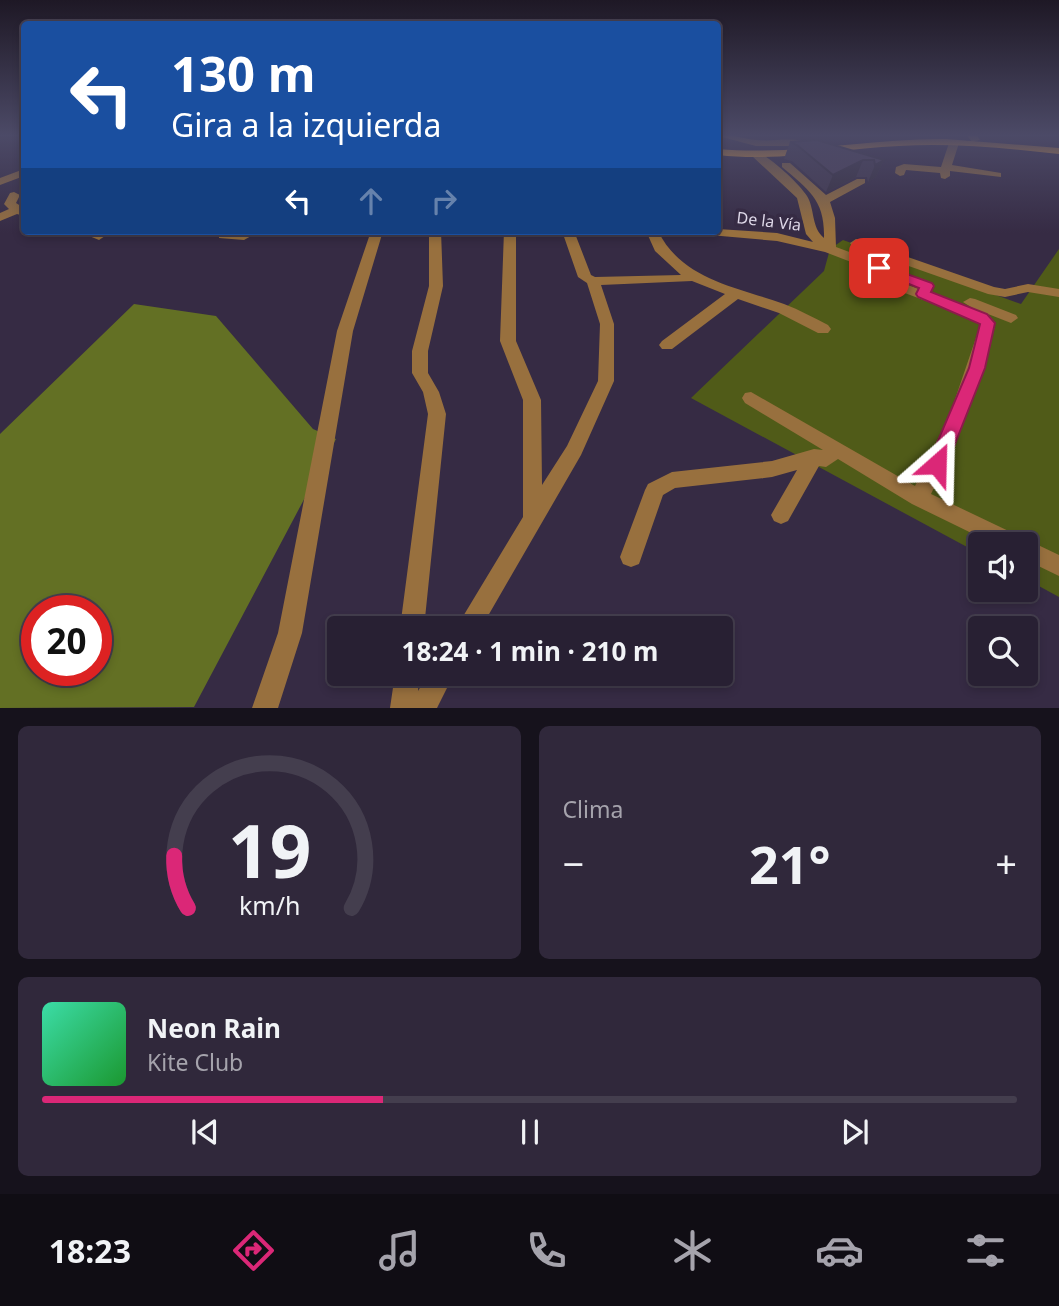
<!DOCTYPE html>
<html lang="es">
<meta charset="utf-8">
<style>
body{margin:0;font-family:"Noto Sans",sans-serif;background:#30283b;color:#f1f3f6;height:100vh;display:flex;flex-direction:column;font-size:26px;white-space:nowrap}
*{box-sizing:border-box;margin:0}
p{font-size:23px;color:#a5a3ac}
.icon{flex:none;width:38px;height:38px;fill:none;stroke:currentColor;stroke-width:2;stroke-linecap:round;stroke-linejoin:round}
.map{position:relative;height:708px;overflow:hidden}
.drawer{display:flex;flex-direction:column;gap:18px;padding:18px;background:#16121c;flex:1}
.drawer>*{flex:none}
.guide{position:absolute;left:21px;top:21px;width:700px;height:214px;border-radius:7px;box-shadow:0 4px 10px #0003,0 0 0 2px #443e4e;background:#1a4fa0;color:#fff;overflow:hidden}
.tools{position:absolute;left:968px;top:532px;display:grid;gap:14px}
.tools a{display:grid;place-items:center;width:70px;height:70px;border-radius:7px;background:#282033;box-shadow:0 4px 10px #0003,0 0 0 2px #443e4e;font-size:35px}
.speed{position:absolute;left:21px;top:595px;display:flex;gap:14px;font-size:35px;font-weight:700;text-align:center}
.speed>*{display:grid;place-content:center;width:91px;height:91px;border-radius:50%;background:#282033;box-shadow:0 4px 10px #0003,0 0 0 2px #443e4e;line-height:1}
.speed .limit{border:10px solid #d22;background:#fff;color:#111}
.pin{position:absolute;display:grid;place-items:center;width:60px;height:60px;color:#fff;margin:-30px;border-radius:14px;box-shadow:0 4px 10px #0006}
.me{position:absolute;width:77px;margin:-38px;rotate:25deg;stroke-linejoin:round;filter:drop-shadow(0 0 5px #0008)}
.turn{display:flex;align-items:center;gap:24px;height:147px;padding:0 35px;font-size:32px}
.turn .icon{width:91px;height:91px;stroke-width:2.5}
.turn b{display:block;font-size:49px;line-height:60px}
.lanes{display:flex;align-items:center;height:66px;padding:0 35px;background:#0003;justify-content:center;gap:35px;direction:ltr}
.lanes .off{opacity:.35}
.big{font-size:52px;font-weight:700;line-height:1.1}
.drawer .card{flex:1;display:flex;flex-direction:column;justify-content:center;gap:10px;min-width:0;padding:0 24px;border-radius:10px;background:#30283b}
.drawer .dial{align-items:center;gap:0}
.dial svg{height:182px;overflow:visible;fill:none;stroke:#443e4e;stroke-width:7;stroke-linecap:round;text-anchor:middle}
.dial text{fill:#f1f3f6;stroke:none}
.song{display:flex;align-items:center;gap:21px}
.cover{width:84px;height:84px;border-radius:10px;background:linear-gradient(135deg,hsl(160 70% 55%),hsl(130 70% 35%))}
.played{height:7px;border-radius:4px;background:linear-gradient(90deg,#db2777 35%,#443e4e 35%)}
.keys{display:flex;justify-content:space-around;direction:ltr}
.heat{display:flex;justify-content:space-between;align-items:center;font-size:38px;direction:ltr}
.drawer .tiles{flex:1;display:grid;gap:18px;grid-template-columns:1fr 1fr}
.card:last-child{grid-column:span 2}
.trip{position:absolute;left:327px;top:616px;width:406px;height:70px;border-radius:7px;background:#282033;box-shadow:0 4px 10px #0003,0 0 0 2px #443e4e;font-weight:700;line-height:70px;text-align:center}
.tabs{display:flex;height:112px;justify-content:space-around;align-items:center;background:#100d14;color:#a5a3ac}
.tabs .icon{width:49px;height:49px}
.tabs .active{color:#db2777}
.tabs b{font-size:32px;color:#f1f3f6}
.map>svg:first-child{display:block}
.green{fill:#505b18}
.forest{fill:#637024;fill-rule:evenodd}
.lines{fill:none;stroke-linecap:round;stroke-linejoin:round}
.minor{fill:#98703e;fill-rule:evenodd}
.major{fill:#ffac33;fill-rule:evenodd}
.wall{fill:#42384f}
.shaded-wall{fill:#362e40}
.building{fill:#4d415c;stroke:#362e40;stroke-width:2}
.route{fill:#db2777;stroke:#8e194d;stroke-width:2}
.labels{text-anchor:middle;stroke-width:7;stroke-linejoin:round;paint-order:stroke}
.far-street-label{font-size:16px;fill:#ded8e8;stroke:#362b44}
</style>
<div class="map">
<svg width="1059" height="708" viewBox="0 0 1059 708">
<rect width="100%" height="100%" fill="#362b44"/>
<path class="green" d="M843 240 1021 304 1059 249V597L1026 579V544H980V554L691 398 824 271 830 249Z"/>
<path class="forest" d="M134 304 216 316 313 429 336 439 194 707 0 708V434ZM37 611H96V670H37Z"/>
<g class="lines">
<g class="minor">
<path d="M718 134C732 134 744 139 757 140 776 142 798 135 814 146L809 149 800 146H756L718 136Z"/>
<path d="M966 134H976L980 140 972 142Z"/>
<path d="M954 140 959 143 952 165 1001 173V177L950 171V176L945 179 941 178 940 173 906 170 904 175 900 176 895 173 896 167 904 164 941 167 949 143Z"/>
<path d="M756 151C770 157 799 183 807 196 815 209 811 227 824 238 825 200 809 190 782 167V163H790L826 195 857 179H865V183L830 202 835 218 836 247 908 274 910 277 908 280H898L825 252 777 241 698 234 696 231H718V229L777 233 813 242 806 234 797 198 752 156 751 154Z"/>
<path d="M24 169V176L0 185V178Z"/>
<path d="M14 192 20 195 16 203 24 208V216L17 214 0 221V213L9 209 4 204 10 193Z"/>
<path d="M77 231H96L105 236 99 240Z"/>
<path d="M219 231H260L244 240 219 238Z"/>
<path d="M371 231H383L353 331 302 633 278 708H252L278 633 337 331Z"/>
<path d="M429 231H441L443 286 428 351V373L439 392 446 414 424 628H400L428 414 423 392 412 373V351L429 286Z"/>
<path d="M504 231H516V341L541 400 542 485 567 446 598 381 600 324 587 283 578 277 562 231H574L591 275 595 277 681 275 655 251 646 231H658C682 280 737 287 784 304 800 310 814 318 828 325L831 329 828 333H818L779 313 738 299 672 349H662L659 345 662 341 725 294 692 281 601 285 614 324V381L581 455 481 628H456L523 517V400L500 341Z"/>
<path d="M856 239 994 287 1005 289 1028 284 1059 289V297L1028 292 1005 297 988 294 852 246 850 243Z"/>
<path d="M883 276 974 309 963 302 970 298 975 299 1016 315 1018 318 1011 323 988 314 995 326C980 385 958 440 931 494L1059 555V576L1026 560V544H994L912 504 838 459 826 467 819 466 788 521 781 524 774 521 771 515 797 470 772 477 675 488 663 495 639 564 631 567 623 564 620 557 645 490 648 484 672 472 772 461 814 449 823 450 745 403 742 398 745 393 751 392 915 486 950 414 980 326 977 320 878 283 876 280 878 277Z"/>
<path d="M395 674H419L418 691 428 674H454L437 708H390Z"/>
</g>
<path class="major" d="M946 139 1059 148V154C1006 148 952 143 899 146 838 149 778 162 718 155V149C794 156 870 138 946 139Z"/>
</g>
<path class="wall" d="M790 142 884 160 876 177 868 182 867 177H856L826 192 792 161 784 159Z"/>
<g class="shaded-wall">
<path d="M863 160 856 177 826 192 833 175Z"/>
<path d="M884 160 876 177 868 182 875 165Z"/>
</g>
<path class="building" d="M817 140 884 160 875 165 874 160H863L833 175 797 145 790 142Z"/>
<linearGradient id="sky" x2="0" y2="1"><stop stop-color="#1e1825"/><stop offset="0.58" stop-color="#4c4a67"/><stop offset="1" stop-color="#4c4a67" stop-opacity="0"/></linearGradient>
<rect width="1059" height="233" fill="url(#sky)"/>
<path class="route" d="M879 264 932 283 934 286 931 292 987 314 995 323 985 368 947 464 944 469 937 472 930 469 928 464 969 368 980 324 918 297 916 294 919 288 874 270 872 268Z"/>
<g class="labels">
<g class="far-street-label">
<text transform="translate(769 221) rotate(7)" y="6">De la Vía</text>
</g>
</g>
</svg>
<div class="tools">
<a><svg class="icon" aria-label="sound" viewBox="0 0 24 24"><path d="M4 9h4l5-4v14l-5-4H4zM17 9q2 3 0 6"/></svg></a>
<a><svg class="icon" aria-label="search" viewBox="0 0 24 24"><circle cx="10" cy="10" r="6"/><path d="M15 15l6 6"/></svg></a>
</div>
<div class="speed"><div class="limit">20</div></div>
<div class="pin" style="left:879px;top:268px;background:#d93025"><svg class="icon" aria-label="arrive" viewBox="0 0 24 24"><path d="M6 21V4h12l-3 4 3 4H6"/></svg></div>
<svg class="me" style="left:937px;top:464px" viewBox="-20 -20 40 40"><path d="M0-17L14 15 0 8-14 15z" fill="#db2777" stroke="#fff" stroke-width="4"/></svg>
<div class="trip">18:24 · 1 min · 210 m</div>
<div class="guide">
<div class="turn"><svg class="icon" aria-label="left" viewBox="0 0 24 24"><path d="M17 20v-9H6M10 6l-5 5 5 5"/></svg><div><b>130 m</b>Gira a la izquierda</div></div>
<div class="lanes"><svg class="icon" aria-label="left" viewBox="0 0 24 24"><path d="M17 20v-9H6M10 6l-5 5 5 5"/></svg><svg class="icon off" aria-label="ahead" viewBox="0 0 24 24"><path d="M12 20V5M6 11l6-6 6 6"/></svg><svg class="icon off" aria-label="right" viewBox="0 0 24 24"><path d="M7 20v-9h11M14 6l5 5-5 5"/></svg></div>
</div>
</div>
<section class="drawer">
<div class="tiles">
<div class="card dial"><svg viewBox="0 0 100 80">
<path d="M14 69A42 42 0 1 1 86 69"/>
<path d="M14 69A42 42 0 0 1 8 46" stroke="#db2777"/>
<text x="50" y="56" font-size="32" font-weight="700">19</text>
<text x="50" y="72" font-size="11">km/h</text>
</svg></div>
<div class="card"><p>Clima</p>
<div class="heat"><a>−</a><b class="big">21°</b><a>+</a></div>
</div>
<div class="card">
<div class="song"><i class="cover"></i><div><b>Neon Rain</b><p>Kite Club</p></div></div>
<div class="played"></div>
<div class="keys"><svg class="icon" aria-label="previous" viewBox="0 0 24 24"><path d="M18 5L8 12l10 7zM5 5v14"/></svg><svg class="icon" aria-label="pause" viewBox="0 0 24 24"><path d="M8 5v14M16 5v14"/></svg><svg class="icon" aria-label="next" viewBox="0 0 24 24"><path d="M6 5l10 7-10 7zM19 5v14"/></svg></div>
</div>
</div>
</section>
<nav class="tabs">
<b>18:23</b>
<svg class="icon active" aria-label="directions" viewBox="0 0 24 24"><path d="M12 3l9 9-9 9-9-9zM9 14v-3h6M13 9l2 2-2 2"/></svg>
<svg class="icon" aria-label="music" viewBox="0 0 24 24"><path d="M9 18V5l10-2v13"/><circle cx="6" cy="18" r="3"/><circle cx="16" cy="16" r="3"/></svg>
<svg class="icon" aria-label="phone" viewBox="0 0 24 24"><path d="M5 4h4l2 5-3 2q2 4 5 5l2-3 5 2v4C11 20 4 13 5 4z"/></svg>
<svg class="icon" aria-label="climate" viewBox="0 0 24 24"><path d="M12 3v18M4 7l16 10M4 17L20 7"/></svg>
<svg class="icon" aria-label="car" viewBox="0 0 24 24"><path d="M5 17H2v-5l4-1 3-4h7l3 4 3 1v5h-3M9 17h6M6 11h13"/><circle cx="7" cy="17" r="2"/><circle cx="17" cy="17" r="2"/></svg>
<svg class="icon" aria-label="filters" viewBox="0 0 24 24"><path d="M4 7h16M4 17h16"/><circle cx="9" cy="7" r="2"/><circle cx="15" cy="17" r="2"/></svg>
</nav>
